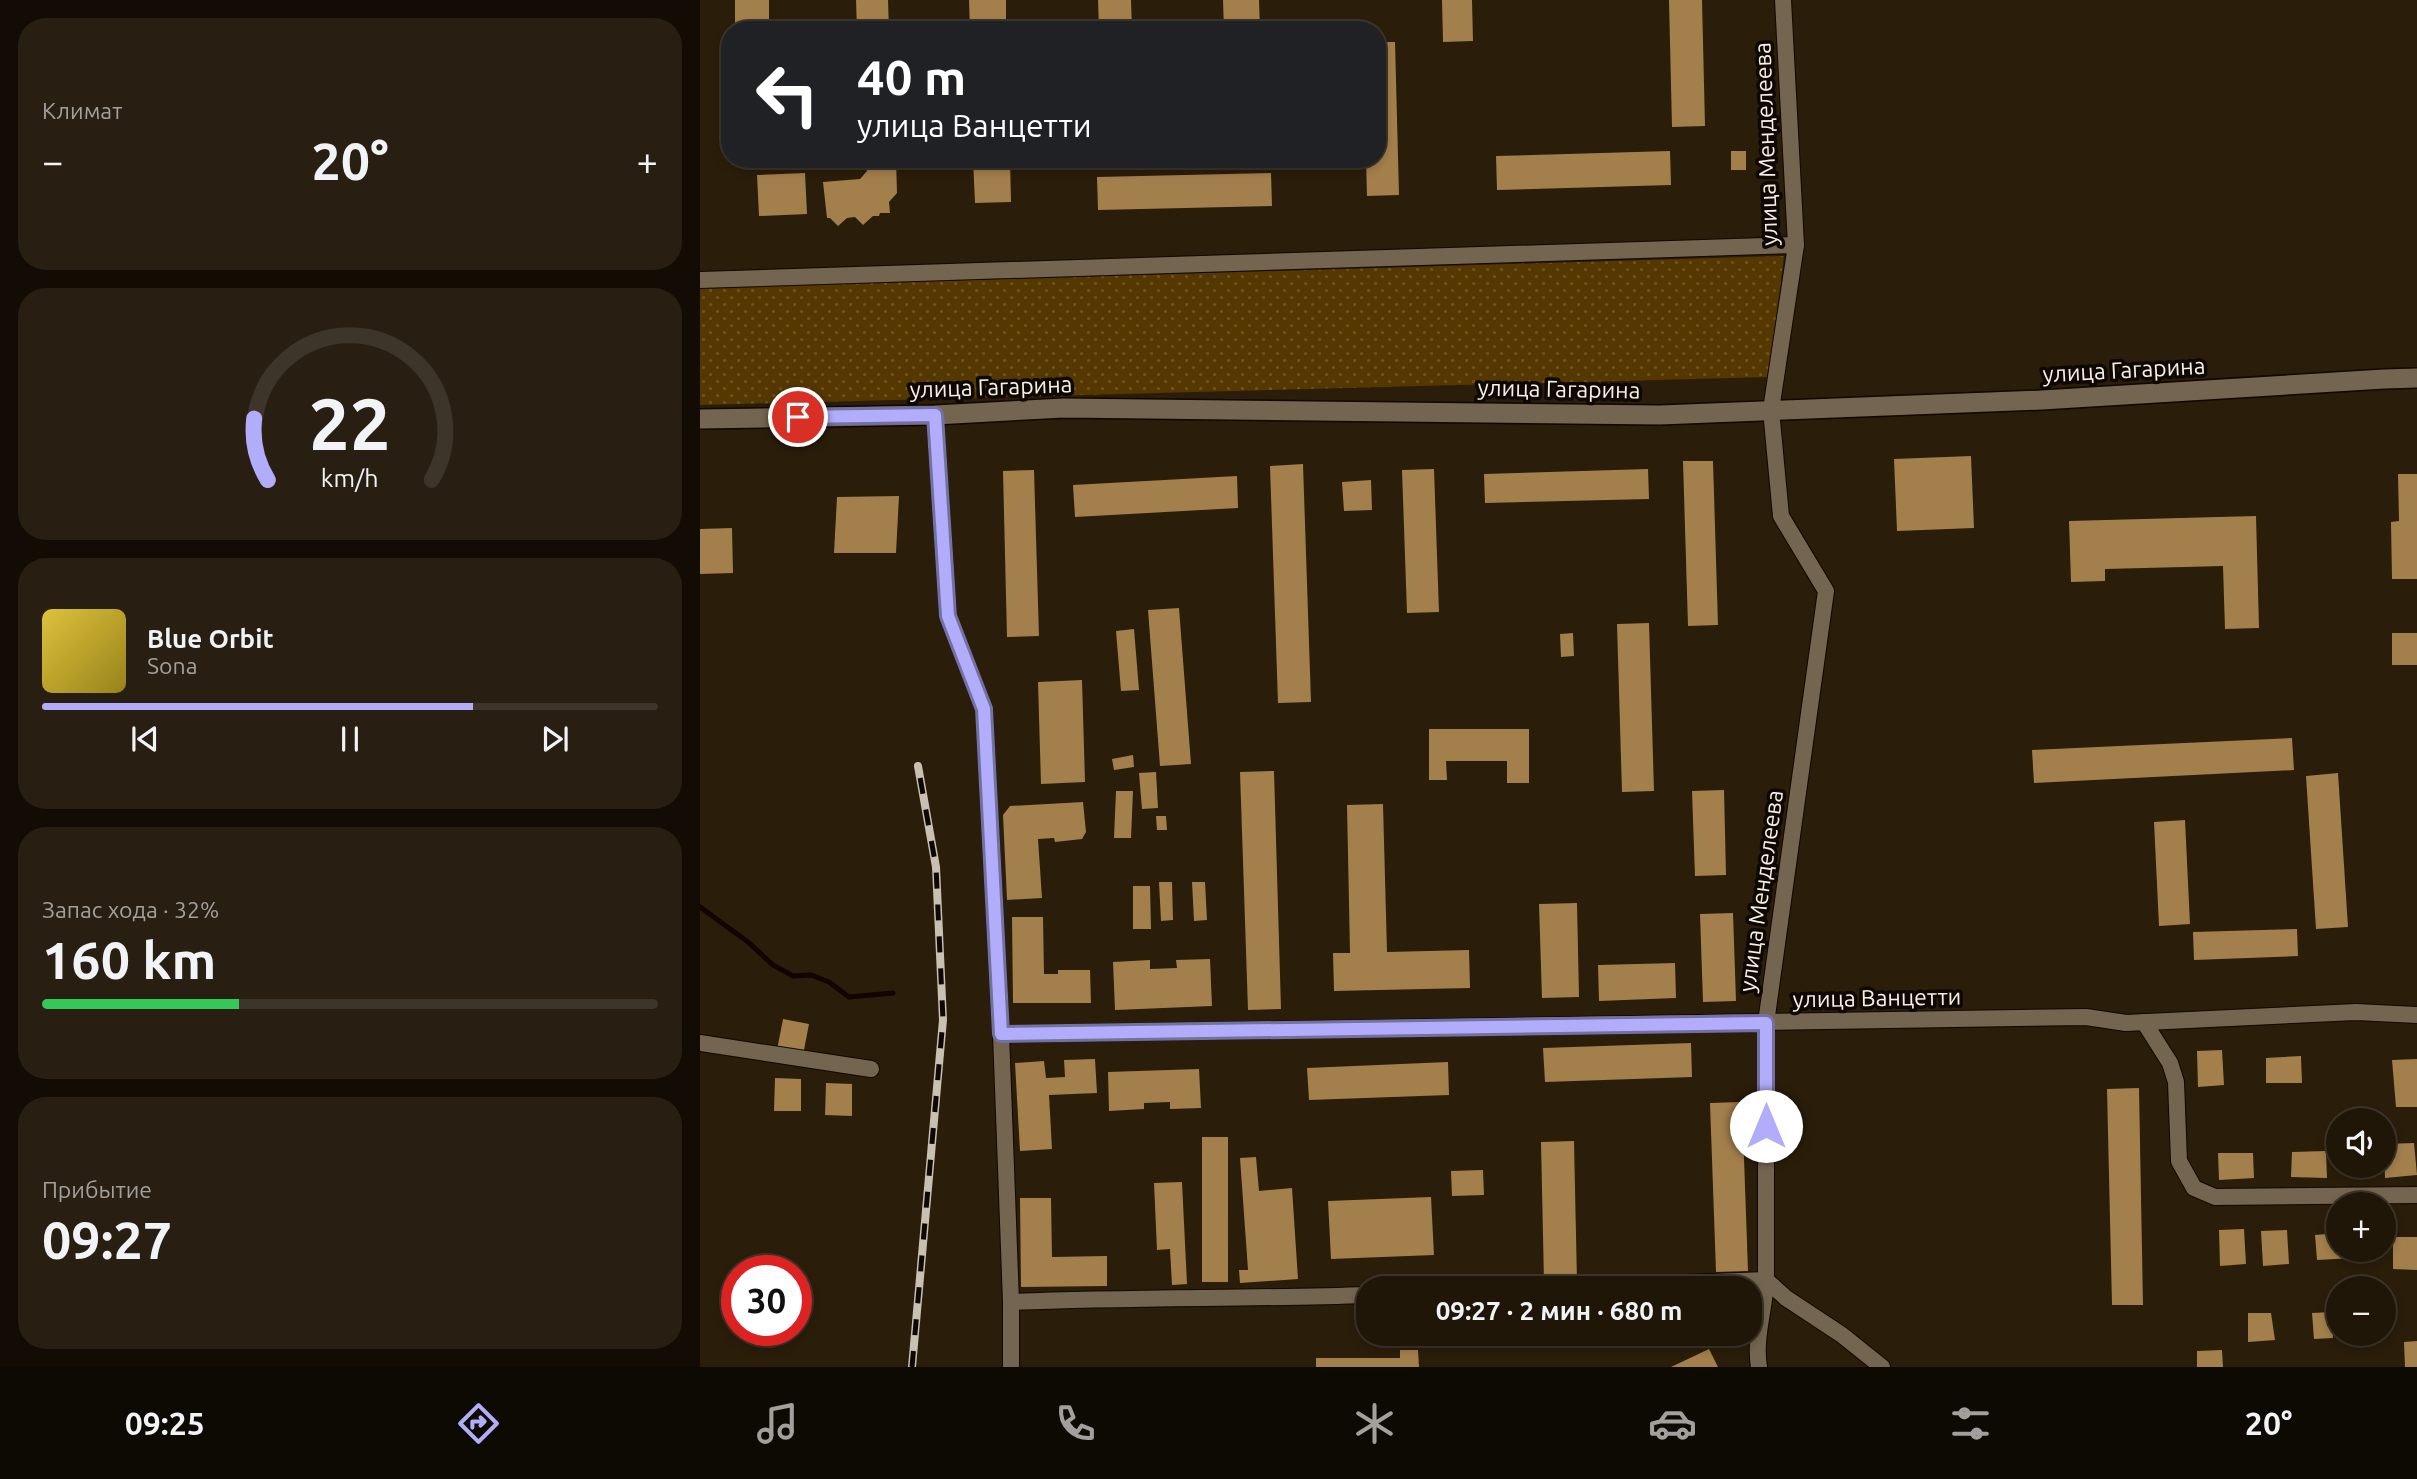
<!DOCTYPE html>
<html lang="ru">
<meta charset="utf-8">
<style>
body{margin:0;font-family:Ubuntu,sans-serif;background:#281f12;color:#f1f3f6;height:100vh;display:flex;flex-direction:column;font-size:26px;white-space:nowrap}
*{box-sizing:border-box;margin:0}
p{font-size:23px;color:#a29f9c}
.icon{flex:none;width:38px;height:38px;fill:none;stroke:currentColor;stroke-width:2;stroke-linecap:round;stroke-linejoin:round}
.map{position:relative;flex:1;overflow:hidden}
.side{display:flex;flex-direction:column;gap:18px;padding:18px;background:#120c04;width:700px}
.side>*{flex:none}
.top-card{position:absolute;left:21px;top:21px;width:665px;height:147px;border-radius:28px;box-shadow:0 4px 10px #0003,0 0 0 2px #3d3529;background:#202124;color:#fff;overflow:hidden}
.tools{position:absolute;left:1626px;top:1108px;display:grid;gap:14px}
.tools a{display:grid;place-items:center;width:70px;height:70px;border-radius:50%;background:#201608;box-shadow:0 4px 10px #0003,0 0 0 2px #3d3529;font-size:35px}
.speed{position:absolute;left:21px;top:1255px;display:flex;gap:14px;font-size:35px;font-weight:700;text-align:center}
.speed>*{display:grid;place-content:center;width:91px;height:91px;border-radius:50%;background:#201608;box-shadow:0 4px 10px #0003,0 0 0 2px #3d3529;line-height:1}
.speed .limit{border:10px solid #d22;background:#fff;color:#111}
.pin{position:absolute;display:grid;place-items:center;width:60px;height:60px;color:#fff;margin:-30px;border:4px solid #fff;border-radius:50%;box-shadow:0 2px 7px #0007}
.me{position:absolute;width:77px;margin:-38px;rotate:0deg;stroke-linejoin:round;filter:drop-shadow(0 0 5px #0008)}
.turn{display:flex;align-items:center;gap:24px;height:147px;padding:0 21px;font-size:32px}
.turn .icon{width:91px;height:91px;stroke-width:2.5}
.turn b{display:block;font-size:49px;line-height:60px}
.big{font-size:52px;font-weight:700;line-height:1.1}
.side .widget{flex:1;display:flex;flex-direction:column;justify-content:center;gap:10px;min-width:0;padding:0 24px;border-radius:28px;background:#281f12}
.side .dial{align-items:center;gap:0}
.dial svg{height:182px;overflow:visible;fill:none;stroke:#3d3529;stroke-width:7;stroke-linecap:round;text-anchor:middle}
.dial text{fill:#f1f3f6;stroke:none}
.song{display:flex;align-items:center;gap:21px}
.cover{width:84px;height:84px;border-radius:10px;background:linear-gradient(135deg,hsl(50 70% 55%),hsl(50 70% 35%))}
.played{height:7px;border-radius:4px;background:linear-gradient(90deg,#b1adfa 70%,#3d3529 70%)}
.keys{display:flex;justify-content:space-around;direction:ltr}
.heat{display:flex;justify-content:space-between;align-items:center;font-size:38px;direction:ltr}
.charge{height:10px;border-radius:5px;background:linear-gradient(90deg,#34c759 32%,#3d3529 0)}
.trip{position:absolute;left:656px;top:1276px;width:406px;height:70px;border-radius:28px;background:#201608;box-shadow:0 4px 10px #0003,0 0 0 2px #3d3529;font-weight:700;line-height:70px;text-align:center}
.menu{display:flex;height:112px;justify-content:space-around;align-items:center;background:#0d0903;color:#a29f9c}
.menu .icon{width:49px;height:49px}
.menu .on{color:#b1adfa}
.menu b{font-size:32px;color:#f1f3f6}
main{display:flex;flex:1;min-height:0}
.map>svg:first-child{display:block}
.park{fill:url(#park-dots)}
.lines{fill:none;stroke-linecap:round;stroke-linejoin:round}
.stream{stroke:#120400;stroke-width:5}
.building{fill:#a37f4c}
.minor-casing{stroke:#120700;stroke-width:18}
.tertiary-casing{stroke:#120700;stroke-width:22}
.minor{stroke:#746550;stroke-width:16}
.tertiary{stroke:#746550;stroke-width:19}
.rail-casing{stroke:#c9bfb2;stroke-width:8}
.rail{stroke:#0e0803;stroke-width:5;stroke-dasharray:16;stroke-linecap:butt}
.route-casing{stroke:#7370a2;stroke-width:18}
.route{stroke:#b1adfa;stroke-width:12}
.labels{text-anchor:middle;stroke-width:7;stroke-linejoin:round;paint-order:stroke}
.street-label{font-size:23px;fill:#f8efe4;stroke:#0e0803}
</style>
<main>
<section class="side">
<div class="widget"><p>Климат</p>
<div class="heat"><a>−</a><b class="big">20°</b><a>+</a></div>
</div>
<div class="widget dial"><svg viewBox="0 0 100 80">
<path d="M14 69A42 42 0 1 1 86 69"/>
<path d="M14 69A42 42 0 0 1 8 42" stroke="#b1adfa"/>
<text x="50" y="56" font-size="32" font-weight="700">22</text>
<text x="50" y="72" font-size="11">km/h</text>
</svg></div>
<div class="widget">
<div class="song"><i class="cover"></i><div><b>Blue Orbit</b><p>Sona</p></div></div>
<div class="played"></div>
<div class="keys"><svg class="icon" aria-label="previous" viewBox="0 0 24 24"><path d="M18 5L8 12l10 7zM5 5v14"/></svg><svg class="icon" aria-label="pause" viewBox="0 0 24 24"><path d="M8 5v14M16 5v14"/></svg><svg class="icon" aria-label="next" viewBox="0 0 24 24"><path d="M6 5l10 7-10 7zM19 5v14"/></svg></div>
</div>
<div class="widget"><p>Запас хода · 32%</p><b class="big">160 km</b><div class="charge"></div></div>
<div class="widget"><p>Прибытие</p><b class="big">09:27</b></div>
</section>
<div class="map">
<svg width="1717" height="1367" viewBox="0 0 1717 1367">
<defs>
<pattern id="park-dots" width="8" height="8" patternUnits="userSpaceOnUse" patternTransform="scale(1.75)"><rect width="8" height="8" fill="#553700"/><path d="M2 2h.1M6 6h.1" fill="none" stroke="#6e5425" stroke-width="1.8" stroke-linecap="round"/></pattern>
</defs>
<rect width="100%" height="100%" fill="#2a1d0a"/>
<path class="park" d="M1084 256 1069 377 0 405V288Z"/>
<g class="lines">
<path class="stream" d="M0 907 48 942 73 965 93 976 111 975 129 982 149 997 193 993"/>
</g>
<g class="building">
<rect x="35" y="0" width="34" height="30"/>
<path d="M156 0H188L189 30H157Z"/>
<path d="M269 0H306V30H270Z"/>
<path d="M398 0H431L432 30H399Z"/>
<path d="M523 0H559L560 30H524Z"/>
<path d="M742 0H772L773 41 743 42Z"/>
<path d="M969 0H1002L1005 126 972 127Z"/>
<path d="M677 42H695L699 195 667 196 666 159H677Z"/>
<path d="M970 151 971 185 797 190 796 156Z"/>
<rect x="1031" y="151" width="15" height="19"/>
<path d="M166 159H196L197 193 189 202 190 213H180L179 216H173L163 225 155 217 147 218 138 226 130 218H127L123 182 160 179 167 171Z"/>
<path d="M273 159H310L311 202 275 203Z"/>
<path d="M105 173 107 214 59 216 57 175Z"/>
<path d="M571 173 572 206 398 210 397 177Z"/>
<path d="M1271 456 1274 528 1197 531 1194 459Z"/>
<path d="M983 461H1013L1018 625 988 626Z"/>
<path d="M603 464 611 702 578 703 570 466Z"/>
<path d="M734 469 739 612 707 613 702 470Z"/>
<path d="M948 469 949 499 785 503 784 474Z"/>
<path d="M334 470 339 636 307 637 303 471Z"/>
<path d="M1698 474H1717V579H1692L1691 522 1699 521Z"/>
<path d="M537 476 538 508 375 517 373 485Z"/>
<path d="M671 480 672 510 644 511 642 482Z"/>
<path d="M199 496 196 553H134L137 497Z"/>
<path d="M1556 516 1559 628 1525 629 1523 566 1405 569V581L1371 582 1369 521Z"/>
<path d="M32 528 33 573 0 574V529Z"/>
<path d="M479 608 491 764 460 766 448 610Z"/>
<path d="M949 623 954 791 922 792 917 624Z"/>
<path d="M434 629 439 690 421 691 416 631Z"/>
<path d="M873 633 874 656 861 657 860 634Z"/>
<rect x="1692" y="633" width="25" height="32"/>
<path d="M382 680 385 782 341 784 338 682Z"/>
<path d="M729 729H829V783H807V761H746L747 780H729Z"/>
<path d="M1592 738 1594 770 1334 783 1332 750Z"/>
<path d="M433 755 434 767 414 770 412 759Z"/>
<path d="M574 771 581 1009 548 1010 540 772Z"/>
<path d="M456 772 458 808 442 809 439 773Z"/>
<path d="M1638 773 1648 927 1616 929 1606 776Z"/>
<path d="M1024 790 1026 875 995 876 992 791Z"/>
<path d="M416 791H433L431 838H414Z"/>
<path d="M383 802 386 832 382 839 355 842 354 838 338 839 342 898 307 900 303 815 310 806Z"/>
<path d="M683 804 687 952 769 950 770 988 634 991 633 953H650L647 805Z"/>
<path d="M456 816H466L467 830H457Z"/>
<path d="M1485 820 1490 924 1459 926 1454 822Z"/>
<path d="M459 882H472L473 920 461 921Z"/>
<path d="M492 882H505L507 920 494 921Z"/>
<path d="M433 886H450L451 929H433Z"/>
<path d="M877 903 879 997 842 998 839 904Z"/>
<path d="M1033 913 1036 1001 1003 1002 1000 914Z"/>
<path d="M312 917H343L344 974H358V970H390L391 1003H313Z"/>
<path d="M1597 929 1598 956 1494 960 1493 932Z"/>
<path d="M510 959 512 1006 415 1010 413 962 450 960V969L477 968 476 960Z"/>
<path d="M975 963 976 998 899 1001 898 965Z"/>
<path d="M83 1019 109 1024 103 1055 77 1050Z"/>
<path d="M991 1043 992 1077 845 1082 843 1048Z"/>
<path d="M1522 1050 1524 1085 1498 1087 1497 1051Z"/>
<path d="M1601 1056 1602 1083H1566V1058Z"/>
<path d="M395 1059 397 1093 349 1095 352 1149 320 1151 315 1063 344 1061 346 1078 365 1077 364 1060Z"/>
<path d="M1717 1059V1107H1696L1692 1060Z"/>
<path d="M748 1062 749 1095 609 1100 607 1068Z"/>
<path d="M499 1069 501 1108 470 1109V1102L444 1103V1109L409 1111 408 1072Z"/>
<path d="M75 1078 101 1079V1111H74Z"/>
<path d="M126 1083 152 1084V1116L125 1115Z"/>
<path d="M1439 1088 1443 1305H1412L1407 1089Z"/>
<path d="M1042 1102 1048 1271 1016 1272 1010 1103Z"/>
<rect x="502" y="1137" width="26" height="145"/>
<path d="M874 1141 877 1282H844L841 1142Z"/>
<path d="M1714 1143 1717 1175 1685 1178 1684 1144Z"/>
<path d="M1626 1151 1627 1178 1591 1177 1592 1152Z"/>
<path d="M1518 1153H1553L1554 1178 1519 1180Z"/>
<path d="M556 1157 559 1191 592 1188 598 1279 540 1283 539 1270H548L540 1158Z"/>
<path d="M783 1170 784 1195 752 1196 751 1171Z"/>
<path d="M482 1182 487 1284 472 1285 470 1249 457 1250 454 1183Z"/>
<path d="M731 1197 734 1255 631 1259 628 1201Z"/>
<path d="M320 1198H351L352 1257 407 1256V1286L321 1287Z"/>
<path d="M1544 1229 1546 1264 1520 1266 1519 1230Z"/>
<path d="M1587 1230 1589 1264 1563 1266 1561 1231Z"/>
<path d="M1638 1233V1250H1652L1653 1258 1617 1260 1615 1235Z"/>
<path d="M1693 1237H1717V1270L1693 1269Z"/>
<path d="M1632 1312 1633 1338 1614 1339 1612 1313Z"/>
<path d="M1548 1313H1571L1575 1340 1548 1342Z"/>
<path d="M1717 1341V1367H1705L1704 1342Z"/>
<path d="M1009 1349 1018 1367H971Z"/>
<path d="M700 1350H718L719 1367H616V1358H700Z"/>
<path d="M1522 1350 1523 1367H1497V1351Z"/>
</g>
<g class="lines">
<g class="minor-casing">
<g id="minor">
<path d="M0 280 1096 245"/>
<path d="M235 415 248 616 284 709 301 1034 311 1302V1367"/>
<path d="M1444 1022 1470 1063 1476 1082 1479 1161 1494 1188 1515 1197 1717 1195"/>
<path d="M301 1034 1386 1017 1426 1023 1656 1012 1717 1015"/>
<path d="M0 1043 171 1069"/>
<path d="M851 1288 1066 1280 1086 1298 1142 1335 1182 1367"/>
<path d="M311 1302C430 1297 549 1299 668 1295"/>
<path d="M1059 1367C1054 1338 1065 1309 1066 1280V1023L1126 591 1081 516 1071 410 1096 245 1083 0"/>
</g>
</g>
<g class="tertiary-casing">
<path id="tertiary" d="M0 419 235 415 364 408 960 415 1342 400 1684 379 1717 378"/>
</g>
<use href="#minor" class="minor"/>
<use href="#tertiary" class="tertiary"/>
<g class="rail-casing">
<path id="rail" d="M212 1367 243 1020 236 867 218 766"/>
</g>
<use href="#rail" class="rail"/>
</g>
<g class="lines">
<g class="route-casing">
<path id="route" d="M98 417 235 415 248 616 284 709 301 1034 1066 1023V1126"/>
</g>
<use href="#route" class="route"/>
</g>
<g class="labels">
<g class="street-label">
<text transform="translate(1066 144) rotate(-92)" y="8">улица Менделеева</text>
<text transform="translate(1424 370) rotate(-3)" y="8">улица Гагарина</text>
<text transform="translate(291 387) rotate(-2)" y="8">улица Гагарина</text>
<text transform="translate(859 389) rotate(1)" y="8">улица Гагарина</text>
<text transform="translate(1061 891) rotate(-82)" y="8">улица Менделеева</text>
<text transform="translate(1177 998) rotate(-1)" y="8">улица Ванцетти</text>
</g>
</g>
</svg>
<div class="tools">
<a><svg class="icon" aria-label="sound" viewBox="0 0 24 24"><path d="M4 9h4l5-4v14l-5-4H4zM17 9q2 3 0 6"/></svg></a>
<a>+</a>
<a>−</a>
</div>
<div class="speed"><div class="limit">30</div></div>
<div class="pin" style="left:98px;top:417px;background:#d93025"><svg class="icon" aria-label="arrive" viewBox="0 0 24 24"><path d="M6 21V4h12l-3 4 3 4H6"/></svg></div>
<svg class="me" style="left:1066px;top:1126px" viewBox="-20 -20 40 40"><circle r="19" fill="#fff"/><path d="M0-13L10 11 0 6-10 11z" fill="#b1adfa"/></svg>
<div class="trip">09:27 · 2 мин · 680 m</div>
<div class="top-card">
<div class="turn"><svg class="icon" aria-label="left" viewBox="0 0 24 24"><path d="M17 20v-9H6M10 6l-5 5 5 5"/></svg><div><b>40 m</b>улица Ванцетти</div></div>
</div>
</div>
</main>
<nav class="menu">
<b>09:25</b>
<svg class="icon on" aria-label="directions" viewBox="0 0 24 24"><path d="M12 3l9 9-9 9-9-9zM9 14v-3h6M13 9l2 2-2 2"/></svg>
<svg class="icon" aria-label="music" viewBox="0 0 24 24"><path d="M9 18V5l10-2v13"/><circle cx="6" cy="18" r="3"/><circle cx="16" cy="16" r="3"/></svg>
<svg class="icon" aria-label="phone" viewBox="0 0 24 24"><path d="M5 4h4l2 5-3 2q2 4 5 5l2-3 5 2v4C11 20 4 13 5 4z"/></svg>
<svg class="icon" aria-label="climate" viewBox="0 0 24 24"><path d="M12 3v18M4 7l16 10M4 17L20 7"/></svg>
<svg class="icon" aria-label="car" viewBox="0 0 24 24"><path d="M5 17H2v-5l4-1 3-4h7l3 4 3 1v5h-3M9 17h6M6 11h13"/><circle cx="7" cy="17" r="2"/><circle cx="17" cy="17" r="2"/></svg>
<svg class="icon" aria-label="filters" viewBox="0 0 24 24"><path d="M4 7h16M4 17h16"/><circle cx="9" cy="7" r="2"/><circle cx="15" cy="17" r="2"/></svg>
<b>20°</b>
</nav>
